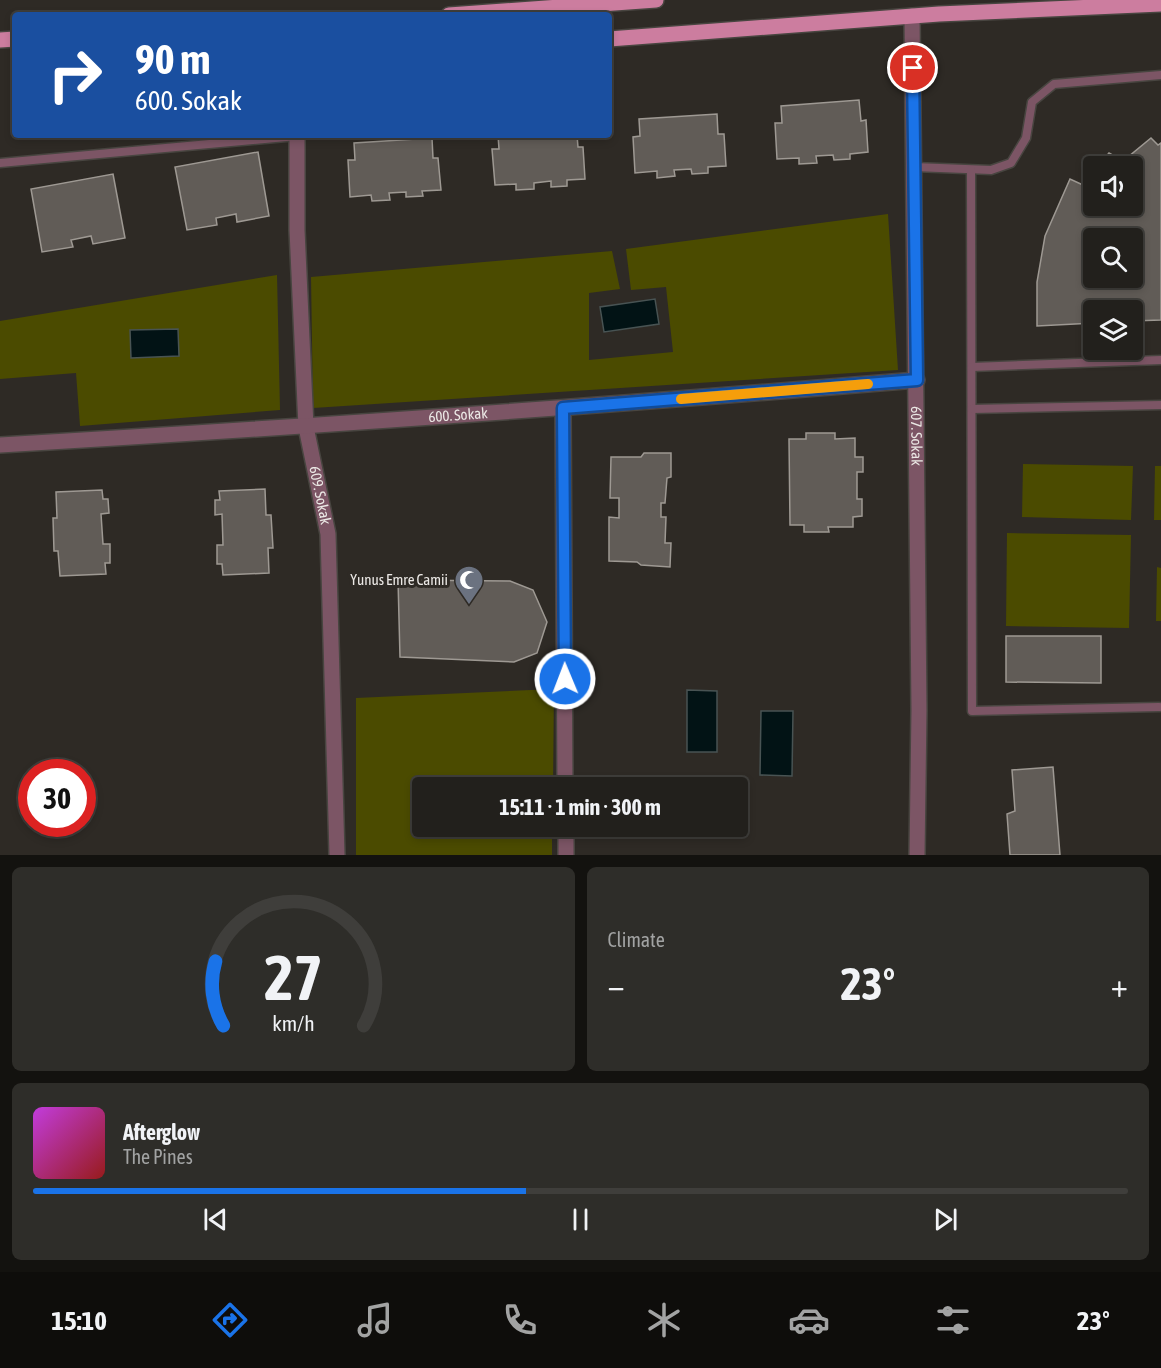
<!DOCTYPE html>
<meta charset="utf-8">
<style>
body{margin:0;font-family:"Asap Condensed",sans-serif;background:#2e2d29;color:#f1f3f6;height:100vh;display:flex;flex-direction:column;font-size:22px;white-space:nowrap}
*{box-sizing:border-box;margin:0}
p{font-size:20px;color:#a2a3a3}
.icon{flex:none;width:33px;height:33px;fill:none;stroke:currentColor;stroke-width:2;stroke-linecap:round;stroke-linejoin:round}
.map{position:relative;height:855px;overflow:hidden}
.panel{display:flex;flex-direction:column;gap:12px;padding:12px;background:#13120f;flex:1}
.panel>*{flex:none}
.guide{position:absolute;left:12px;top:12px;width:600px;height:126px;border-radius:6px;box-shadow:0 3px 9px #0003,0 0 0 2px #3f3e3b;background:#1a4fa0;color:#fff;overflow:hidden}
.fabs{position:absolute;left:1083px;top:156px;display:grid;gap:12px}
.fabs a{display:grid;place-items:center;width:60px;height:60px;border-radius:6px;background:#22201c;box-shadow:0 3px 9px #0003,0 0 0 2px #3f3e3b;font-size:30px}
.speed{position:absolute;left:18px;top:759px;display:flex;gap:12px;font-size:30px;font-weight:700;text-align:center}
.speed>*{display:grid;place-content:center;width:78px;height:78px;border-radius:50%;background:#22201c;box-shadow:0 3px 9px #0003,0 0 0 2px #3f3e3b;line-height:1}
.speed .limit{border:9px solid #d22;background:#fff;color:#111}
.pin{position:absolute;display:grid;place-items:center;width:51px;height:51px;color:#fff;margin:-26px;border:3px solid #fff;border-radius:50%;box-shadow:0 2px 6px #0007}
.me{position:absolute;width:66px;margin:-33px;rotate:359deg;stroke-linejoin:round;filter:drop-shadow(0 0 4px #0008)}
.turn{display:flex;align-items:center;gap:21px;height:126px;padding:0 24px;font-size:27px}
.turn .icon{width:78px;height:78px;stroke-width:2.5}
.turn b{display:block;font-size:42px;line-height:51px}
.big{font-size:45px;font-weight:700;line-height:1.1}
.panel .card{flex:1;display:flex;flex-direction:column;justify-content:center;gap:9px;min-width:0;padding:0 21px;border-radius:9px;background:#2e2d29}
.panel .dial{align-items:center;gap:0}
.dial svg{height:156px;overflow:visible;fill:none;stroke:#3f3e3b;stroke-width:7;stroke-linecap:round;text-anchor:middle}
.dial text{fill:#f1f3f6;stroke:none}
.song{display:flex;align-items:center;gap:18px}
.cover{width:72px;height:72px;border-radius:9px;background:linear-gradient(135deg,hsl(290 70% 55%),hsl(0 70% 35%))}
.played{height:6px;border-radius:3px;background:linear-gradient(90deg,#1a73e8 45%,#3f3e3b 45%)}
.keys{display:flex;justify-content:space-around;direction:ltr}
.heat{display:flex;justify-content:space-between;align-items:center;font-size:33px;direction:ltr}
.panel .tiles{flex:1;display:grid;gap:12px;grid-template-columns:1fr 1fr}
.card:last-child{grid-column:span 2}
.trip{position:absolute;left:412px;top:777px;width:336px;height:60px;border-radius:6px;background:#22201c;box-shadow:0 3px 9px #0003,0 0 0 2px #3f3e3b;font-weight:700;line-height:60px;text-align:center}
.tab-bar{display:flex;height:96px;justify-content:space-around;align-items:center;background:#0e0d0b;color:#a2a3a3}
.tab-bar .icon{width:42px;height:42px}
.tab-bar .active{color:#1a73e8}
.tab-bar b{font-size:27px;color:#f1f3f6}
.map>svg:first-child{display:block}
.green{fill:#4b4b00}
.water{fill:#021315;stroke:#485353;stroke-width:1.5}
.building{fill:#615c57;stroke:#9e9993;stroke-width:1.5;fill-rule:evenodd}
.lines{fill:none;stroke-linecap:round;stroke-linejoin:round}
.lane-casing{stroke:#484540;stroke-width:11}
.street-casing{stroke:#484540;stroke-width:18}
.primary-casing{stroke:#484540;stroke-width:18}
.lane{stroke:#7c5565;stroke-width:8}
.street{stroke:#7c5565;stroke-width:15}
.primary{stroke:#cc7d9f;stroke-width:15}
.route-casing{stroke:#114b97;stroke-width:15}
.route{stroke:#1a73e8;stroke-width:10}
.slow{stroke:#f59e0b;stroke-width:10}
.labels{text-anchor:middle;stroke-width:6;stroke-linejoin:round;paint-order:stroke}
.street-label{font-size:15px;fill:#ebe8e5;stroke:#2e2a25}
.poi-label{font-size:15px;fill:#ebe8e5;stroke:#2e2a25;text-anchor:end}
</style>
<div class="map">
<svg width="1161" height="855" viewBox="0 0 1161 855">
<rect width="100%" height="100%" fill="#2e2a25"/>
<g class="green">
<path d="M888 214 898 370 313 408 311 277 612 251 620 289 589 293V360L673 352 666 287 631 290 626 249Z"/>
<path d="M277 275 280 410 80 426 76 373 0 379V321Z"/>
<path d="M1023 464 1133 466 1131 520 1022 517Z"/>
<path d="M1155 466H1161V520H1154Z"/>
<path d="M1007 533 1131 535 1129 628 1006 626Z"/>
<path d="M1157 567 1161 568V621H1156Z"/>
<path d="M554 689 553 787 423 788V826L552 827V855H356V698Z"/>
</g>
<g class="water">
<path d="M655 299 659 324 604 332 600 307Z"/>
<path d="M178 329 179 356 131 358 130 330Z"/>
<path d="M687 690 717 691V752H687Z"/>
<path d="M761 711H793L792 776 760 775Z"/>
</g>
<g class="building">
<path d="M859 100 861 121 866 120 868 152 850 154V159L834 160 833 155 816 156 817 163 799 164V158L777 159 775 123H782L781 106Z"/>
<path d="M717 114 718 134H724L726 166 708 167V173L692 174 691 169 674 170 675 176 657 178V171L635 173 633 137 640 136 639 119Z"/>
<path d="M498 135H577L578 147H583L585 179 567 180V186L551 187V181L534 183V189L516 190V184L495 185 492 149H499Z"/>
<path d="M432 138 433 158H438L441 190 422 191 423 196 406 197V192L389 193 390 200 372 201 371 195 350 197 348 160H355L354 143Z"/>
<path d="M1151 138 1158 145 1161 143V320L1132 321V310H1094V323L1037 326V282L1045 236 1070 179 1083 185 1094 172V206H1132V166H1098L1109 153 1123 161ZM1094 238H1132V278H1094Z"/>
<path d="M258 152 269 216 237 222 236 214 216 218 217 225 187 230 175 167Z"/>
<path d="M113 174 125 238 93 244 91 236 71 240 73 247 42 252 31 189Z"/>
<path d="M806 433H835V439L855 438V457H863V472H857V499H862V516L853 517V527H828L829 532H804V525H790L789 439H806Z"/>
<path d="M644 453H671V477L667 478 665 503H661V517H666L665 543H671L670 567 641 565 637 562 609 561V517L619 518V498H610L611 457H641Z"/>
<path d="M265 489 266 515H271L273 548H268L269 573 223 575 222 564H217V545H223L222 514 215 515V500H220L219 491Z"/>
<path d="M102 490 103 499H108L109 513 101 514 103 544H110V563H105L106 574 60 576 58 551H54L53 518H57L56 492Z"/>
<path d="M398 580 510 581 533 590 547 622 537 653 514 662 400 657Z"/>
<path d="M1006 636H1101V683L1006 682Z"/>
<path d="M1053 767 1060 855H1010L1007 814 1015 811 1012 770Z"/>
</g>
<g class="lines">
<g class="lane-casing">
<g id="lane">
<path d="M0 163 297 136"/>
<path d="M914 167 991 170 1011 163 1026 138 1032 102 1054 84 1161 75"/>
<path d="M971 170 972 711 1159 707"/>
<path d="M972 367 1161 360"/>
<path d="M972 409 1161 405"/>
</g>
</g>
<g class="street-casing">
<g id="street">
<path id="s1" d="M912 16 919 710 917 855"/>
<path id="s2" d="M297 135V230L306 427 328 534 337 855"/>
<path d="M563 408 565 788"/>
<path id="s3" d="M0 445C306 427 611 405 917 380"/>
<path d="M566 826V855"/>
</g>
</g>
<g class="primary-casing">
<g id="primary">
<path d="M449 15 656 0"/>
<path d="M609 39 939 14 1161 4"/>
<path d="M0 40 15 39"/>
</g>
</g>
<use href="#lane" class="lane"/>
<use href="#street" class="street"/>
<use href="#primary" class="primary"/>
</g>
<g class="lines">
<g class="route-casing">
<path id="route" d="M565 679 563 408 917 380 913 68"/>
</g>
<use href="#route" class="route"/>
<path class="slow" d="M681 399 868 384"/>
</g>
<defs>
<g id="mosque-pin" transform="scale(1.5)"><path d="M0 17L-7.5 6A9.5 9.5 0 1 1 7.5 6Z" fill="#6b7280" stroke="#2e2a25"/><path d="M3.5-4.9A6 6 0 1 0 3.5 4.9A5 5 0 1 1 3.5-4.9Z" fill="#fff"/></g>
</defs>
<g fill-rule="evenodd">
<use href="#mosque-pin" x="469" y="580"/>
</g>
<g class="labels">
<g class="street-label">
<text dy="5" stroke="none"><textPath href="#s3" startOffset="459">600. Sokak</textPath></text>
<text dy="5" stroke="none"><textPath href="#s1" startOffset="420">607. Sokak</textPath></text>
<text dy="5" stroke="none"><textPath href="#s2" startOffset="362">609. Sokak</textPath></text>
</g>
<g class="poi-label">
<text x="448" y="585">Yunus Emre Camii</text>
</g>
</g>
</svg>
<div class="fabs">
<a><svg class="icon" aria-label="sound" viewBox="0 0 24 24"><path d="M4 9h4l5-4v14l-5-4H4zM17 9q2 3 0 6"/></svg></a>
<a><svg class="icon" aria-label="search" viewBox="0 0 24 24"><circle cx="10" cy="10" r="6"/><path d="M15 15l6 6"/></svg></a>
<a><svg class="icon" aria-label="layers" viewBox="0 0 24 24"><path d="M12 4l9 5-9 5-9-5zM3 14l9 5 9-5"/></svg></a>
</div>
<div class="speed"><div class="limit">30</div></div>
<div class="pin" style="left:913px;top:68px;background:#d93025"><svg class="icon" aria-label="arrive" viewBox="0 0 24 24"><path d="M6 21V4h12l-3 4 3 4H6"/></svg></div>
<svg class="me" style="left:565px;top:679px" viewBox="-20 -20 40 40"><circle r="17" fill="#1a73e8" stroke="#fff" stroke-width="3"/><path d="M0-11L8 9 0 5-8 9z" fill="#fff"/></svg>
<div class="trip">15:11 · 1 min · 300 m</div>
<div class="guide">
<div class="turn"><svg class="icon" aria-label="right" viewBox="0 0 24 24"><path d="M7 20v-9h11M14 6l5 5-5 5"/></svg><div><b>90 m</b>600. Sokak</div></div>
</div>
</div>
<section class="panel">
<div class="tiles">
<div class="card dial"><svg viewBox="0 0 100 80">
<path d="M14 69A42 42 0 1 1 86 69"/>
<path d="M14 69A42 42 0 0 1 10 36" stroke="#1a73e8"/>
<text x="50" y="56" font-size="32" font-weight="700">27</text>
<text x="50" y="72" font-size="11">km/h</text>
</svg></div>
<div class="card"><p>Climate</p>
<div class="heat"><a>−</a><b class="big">23°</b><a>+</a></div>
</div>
<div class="card">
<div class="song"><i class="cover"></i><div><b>Afterglow</b><p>The Pines</p></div></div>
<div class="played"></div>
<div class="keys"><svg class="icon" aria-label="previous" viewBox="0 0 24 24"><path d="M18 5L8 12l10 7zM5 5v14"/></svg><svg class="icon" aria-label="pause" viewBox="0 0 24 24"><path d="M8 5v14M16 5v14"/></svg><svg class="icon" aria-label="next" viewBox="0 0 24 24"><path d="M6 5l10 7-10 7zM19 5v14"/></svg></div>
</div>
</div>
</section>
<nav class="tab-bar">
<b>15:10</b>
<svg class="icon active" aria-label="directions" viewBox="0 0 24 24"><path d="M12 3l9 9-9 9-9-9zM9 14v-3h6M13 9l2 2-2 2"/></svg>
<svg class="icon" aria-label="music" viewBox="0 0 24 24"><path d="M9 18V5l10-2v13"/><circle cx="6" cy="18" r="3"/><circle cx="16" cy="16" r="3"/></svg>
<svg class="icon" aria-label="phone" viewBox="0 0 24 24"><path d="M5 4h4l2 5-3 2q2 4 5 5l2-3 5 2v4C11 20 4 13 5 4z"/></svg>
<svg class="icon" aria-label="climate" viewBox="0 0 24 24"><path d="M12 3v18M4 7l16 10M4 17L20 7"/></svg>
<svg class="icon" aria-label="car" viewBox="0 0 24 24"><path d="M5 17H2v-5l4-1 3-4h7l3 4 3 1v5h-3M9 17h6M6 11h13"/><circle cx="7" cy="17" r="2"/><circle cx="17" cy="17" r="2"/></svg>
<svg class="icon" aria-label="filters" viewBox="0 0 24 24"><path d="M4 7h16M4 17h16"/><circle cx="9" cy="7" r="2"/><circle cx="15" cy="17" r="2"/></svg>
<b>23°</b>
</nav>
